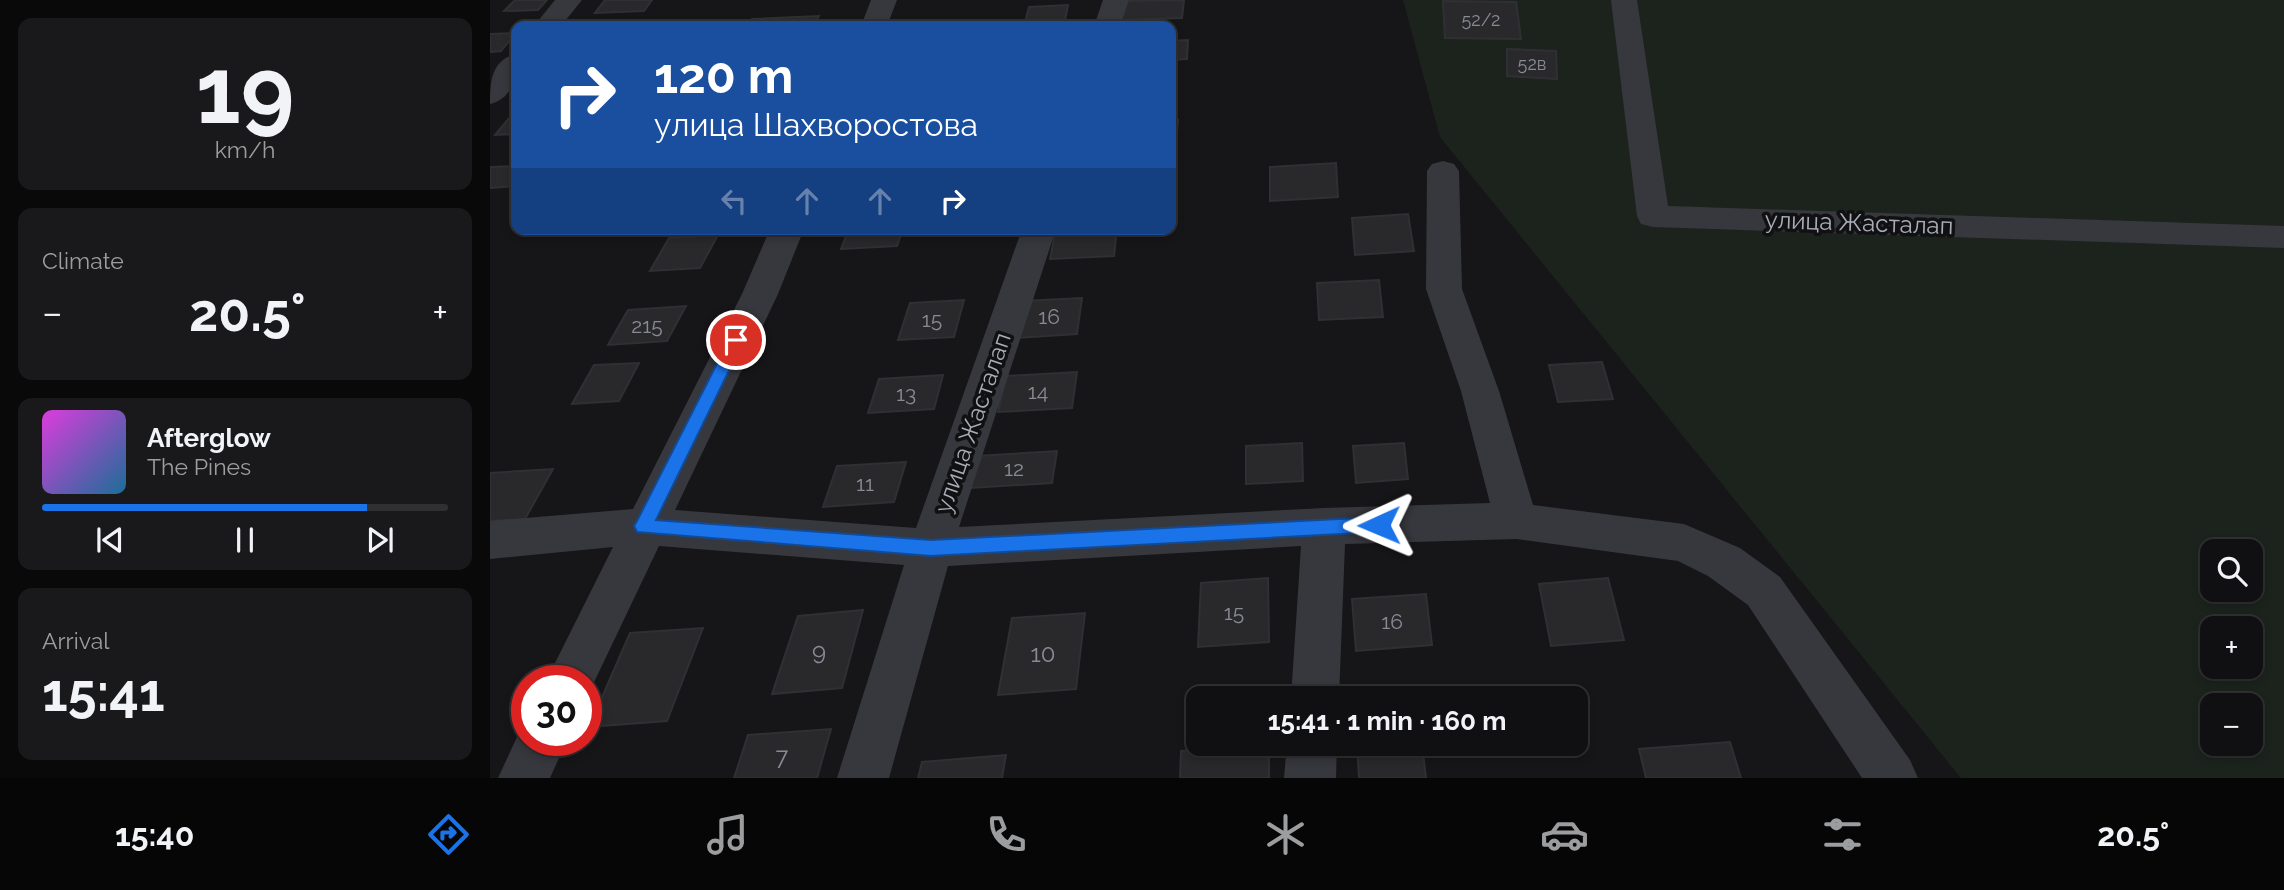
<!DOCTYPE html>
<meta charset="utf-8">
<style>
body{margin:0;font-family:Raleway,sans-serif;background:#19191b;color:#f1f3f6;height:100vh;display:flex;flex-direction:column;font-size:26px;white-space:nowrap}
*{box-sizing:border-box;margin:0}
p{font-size:23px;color:#9c9d9f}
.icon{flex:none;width:38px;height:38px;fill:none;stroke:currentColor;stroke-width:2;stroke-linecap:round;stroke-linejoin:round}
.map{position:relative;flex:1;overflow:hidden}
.sheet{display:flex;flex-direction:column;gap:18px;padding:18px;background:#09090a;width:490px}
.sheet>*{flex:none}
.guide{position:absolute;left:21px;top:21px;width:665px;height:214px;border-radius:14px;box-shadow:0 4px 10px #0003,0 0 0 2px #303032;background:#1a4fa0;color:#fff;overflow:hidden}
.fabs{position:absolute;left:1710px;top:539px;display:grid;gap:14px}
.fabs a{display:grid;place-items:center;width:63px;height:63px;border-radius:14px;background:#101012;box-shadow:0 4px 10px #0003,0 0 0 2px #303032;font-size:35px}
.speed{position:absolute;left:21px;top:665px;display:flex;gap:14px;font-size:35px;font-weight:700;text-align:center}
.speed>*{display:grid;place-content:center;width:91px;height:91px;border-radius:50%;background:#101012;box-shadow:0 4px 10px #0003,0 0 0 2px #303032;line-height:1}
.speed .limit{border:10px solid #d22;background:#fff;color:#111}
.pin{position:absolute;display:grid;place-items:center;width:60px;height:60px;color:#fff;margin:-30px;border:4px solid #fff;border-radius:50%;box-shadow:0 2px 7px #0007}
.me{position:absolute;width:77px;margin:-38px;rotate:269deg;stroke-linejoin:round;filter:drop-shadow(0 0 5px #0008)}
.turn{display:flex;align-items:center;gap:24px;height:147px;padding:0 28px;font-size:32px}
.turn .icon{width:91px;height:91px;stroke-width:2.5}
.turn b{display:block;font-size:49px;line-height:60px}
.lanes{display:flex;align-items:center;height:66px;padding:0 28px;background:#0003;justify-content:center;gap:35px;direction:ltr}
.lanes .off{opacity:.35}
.big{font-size:52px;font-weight:700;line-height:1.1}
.sheet .card{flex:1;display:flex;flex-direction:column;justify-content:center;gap:10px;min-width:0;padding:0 24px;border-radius:14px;background:#19191b}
.sheet .dial{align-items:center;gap:0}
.dial b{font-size:91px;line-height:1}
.song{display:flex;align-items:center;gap:21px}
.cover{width:84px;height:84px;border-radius:10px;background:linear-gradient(135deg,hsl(300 70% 55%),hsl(200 70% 35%))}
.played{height:7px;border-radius:4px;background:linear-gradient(90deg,#1a73e8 80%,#303032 80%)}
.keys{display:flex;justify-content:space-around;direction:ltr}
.heat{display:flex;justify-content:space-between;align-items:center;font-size:38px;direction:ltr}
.trip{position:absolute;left:696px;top:686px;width:402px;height:70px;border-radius:14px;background:#101012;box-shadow:0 4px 10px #0003,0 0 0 2px #303032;font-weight:700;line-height:70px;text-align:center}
.menu{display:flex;height:112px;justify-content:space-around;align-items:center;background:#060607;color:#9c9d9f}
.menu .icon{width:49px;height:49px}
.menu .active{color:#1a73e8}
.menu b{font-size:32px;color:#f1f3f6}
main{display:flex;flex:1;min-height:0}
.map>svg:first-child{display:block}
.green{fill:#1c231d;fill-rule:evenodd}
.building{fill:#29292c;stroke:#303034;stroke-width:2}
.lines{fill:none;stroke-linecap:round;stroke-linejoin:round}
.minor{fill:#37383d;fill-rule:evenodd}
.route{fill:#1a73e8;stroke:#114b97;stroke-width:2}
.labels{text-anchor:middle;stroke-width:7;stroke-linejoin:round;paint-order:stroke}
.far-number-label{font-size:18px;fill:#888b94}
.number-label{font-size:21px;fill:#888b94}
.street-label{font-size:24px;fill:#a8adb8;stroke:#111113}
.near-number-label{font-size:24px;fill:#888b94}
</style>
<main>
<section class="sheet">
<div class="card dial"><b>19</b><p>km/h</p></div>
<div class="card"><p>Climate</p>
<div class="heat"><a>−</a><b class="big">20.5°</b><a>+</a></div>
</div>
<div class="card">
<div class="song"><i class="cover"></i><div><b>Afterglow</b><p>The Pines</p></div></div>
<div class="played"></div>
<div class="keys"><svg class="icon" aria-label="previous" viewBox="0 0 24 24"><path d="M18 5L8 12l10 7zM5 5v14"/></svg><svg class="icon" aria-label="pause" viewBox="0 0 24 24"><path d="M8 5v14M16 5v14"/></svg><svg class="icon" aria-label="next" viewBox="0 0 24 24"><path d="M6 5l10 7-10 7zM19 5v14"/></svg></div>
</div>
<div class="card"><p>Arrival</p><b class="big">15:41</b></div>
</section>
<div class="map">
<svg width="1794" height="778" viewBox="0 0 1794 778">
<rect width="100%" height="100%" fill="#161618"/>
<path class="green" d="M913 0H1794V778H1471L950 137ZM1722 551H1760V590H1722ZM1722 628H1760V667H1722ZM1722 705H1760V744H1722Z"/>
<g class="building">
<path d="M25 0H57L48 10 14 11Z"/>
<path d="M115 0H162L154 11 105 13Z"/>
<path d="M694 0 692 18 631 20 634 1Z"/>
<path d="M953 1 1026 2 1031 39 955 38Z"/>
<path d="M578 5 575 21 535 22 539 7Z"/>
<path d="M329 16 324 26H258L262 19Z"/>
<path d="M26 33 11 51 0 52V34Z"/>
<path d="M698 40 697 59 681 60V41Z"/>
<path d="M1017 49 1066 51 1067 79 1017 76Z"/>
<path d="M25 111 26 134 5 135Z"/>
<path d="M688 120 686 144H681V121Z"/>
<path d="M846 163 848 197 780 201V167Z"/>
<path d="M26 166V186L0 188V167Z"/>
<path d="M918 214 924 251 865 255 862 218Z"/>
<path d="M359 229H413L407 246 351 249Z"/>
<path d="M566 229H627L624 256 560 259Z"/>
<path d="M228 235 210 268 160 271 179 238Z"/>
<path d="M889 280 893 317 829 320 827 283Z"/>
<path d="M592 298 587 334 525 338 533 301Z"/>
<path d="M474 300 464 337 408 340 420 303Z"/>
<path d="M196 306 177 341 118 345 138 310Z"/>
<path d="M1112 362 1123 399 1068 402 1059 365Z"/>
<path d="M149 363 129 401 82 404 104 365Z"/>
<path d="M587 372 582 408 508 412 516 376Z"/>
<path d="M453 375 444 409 378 413 389 379Z"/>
<path d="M812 443 813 481 756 484V446Z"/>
<path d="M914 443 918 479 866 483 863 446Z"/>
<path d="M567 451 562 483 480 488 487 456Z"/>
<path d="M416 462 404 502 333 507 347 466Z"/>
<path d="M63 469 35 519 0 521V473Z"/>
<path d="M778 578 779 642 708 647 711 583Z"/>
<path d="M1118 578 1134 640 1061 646 1049 584Z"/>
<path d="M936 594 942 645 866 651 862 599Z"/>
<path d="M373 610 352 688 282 694 308 616Z"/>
<path d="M595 613 586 689 508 695 522 618Z"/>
<path d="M213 628 177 721 99 727 140 633Z"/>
<path d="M341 729 327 778H244L258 735Z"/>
<path d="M1240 742 1251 778H1156L1149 749Z"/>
<path d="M779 744V778H690L691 751Z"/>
<path d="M867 744H932L936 778H869Z"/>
<path d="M516 755 512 778H428L432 762Z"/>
</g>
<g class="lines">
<g class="minor">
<path d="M65 0H92L71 26H44Z"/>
<path d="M381 0H407L397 26H371Z"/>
<path d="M613 0H639L630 26H604Z"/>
<path d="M1121 0H1147L1178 206 1794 226V248L1163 227 1151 224 1147 216Z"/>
<path d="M26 54C27 75 24 98 0 104 0 82 1 60 26 54Z"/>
<path d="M953 161 964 164 969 171 972 289 1009 391 1043 505 1194 524 1250 548 1290 577 1420 760 1428 778H1372L1258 605 1218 576 1188 561 1026 539 855 544 849 698H801L811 546 458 566 399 778H347L414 565 169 546 97 697 96 681H56L123 547 0 559V521L143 509 252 294 280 229H314L288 294 185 510 426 528 532 229H566L469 527 834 508 1000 503 971 391 936 289 937 171 942 164Z"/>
<path d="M34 722H37V740H77L60 778H8Z"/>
<path d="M797 744H847L846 778H794Z"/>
</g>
</g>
<path class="route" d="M246 335 254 340 166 520 441 540 889 517 895 519 898 525 895 530 889 532 441 556 147 532 144 526 147 521 239 340Z"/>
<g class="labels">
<g class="far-number-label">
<text x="991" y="26">52/2</text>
<text x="1042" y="70">52в</text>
</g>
<g class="number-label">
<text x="559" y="324">16</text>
<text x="442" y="327">15</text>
<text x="157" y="333">215</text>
<text x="548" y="399">14</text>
<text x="416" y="401">13</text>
<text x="524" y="476">12</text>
<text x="375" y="491">11</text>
<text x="744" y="620">15</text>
<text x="902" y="629">16</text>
</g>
<g class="street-label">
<text transform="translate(1369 223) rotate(2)" y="8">улица Жасталап</text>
<text transform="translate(483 423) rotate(-71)" y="8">улица Жасталап</text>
</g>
<g class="near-number-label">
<text x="329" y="660">9</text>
<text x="553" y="662">10</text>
<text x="292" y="765">7</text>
</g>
</g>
</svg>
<div class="fabs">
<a><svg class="icon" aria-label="search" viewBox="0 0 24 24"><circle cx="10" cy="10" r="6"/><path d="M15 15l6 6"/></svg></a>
<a>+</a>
<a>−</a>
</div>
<div class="speed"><div class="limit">30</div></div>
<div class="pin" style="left:246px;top:340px;background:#d93025"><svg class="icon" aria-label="arrive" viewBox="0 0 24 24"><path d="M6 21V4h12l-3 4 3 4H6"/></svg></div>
<svg class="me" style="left:889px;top:525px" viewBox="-20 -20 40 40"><path d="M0-17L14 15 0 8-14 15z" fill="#1a73e8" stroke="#fff" stroke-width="4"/></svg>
<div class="trip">15:41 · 1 min · 160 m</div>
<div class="guide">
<div class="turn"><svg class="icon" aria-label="right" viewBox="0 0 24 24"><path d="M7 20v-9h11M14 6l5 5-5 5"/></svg><div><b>120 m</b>улица Шахворостова</div></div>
<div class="lanes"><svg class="icon off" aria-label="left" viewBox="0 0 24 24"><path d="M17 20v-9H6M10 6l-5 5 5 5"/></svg><svg class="icon off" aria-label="ahead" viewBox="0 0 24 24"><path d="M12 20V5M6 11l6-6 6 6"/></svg><svg class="icon off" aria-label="ahead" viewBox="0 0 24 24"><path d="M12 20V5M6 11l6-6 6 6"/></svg><svg class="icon" aria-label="right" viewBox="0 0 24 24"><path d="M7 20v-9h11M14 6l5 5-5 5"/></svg></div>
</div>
</div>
</main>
<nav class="menu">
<b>15:40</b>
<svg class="icon active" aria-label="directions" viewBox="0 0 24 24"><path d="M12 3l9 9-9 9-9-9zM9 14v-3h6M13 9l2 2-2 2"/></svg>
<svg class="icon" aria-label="music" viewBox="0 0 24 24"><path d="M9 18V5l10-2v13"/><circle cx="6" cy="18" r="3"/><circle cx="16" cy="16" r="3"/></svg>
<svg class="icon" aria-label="phone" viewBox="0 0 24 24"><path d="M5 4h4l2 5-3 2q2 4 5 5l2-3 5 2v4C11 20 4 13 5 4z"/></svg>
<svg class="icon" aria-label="climate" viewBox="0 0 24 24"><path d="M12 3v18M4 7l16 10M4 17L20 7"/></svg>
<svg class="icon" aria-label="car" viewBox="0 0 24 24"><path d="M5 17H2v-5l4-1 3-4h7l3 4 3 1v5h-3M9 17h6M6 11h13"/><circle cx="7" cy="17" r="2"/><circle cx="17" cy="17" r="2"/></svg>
<svg class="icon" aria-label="filters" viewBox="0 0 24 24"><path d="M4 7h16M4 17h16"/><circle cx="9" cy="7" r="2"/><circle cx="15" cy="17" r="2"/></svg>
<b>20.5°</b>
</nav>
